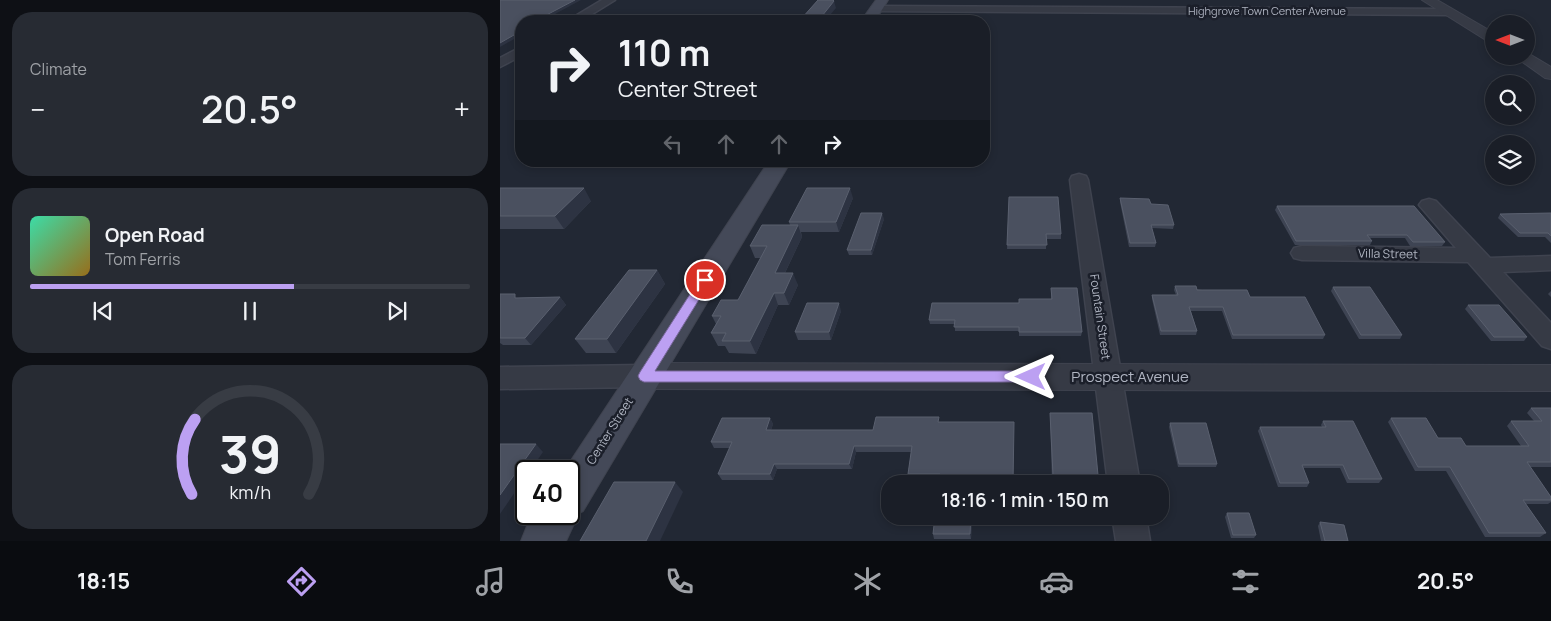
<!DOCTYPE html>
<meta charset="utf-8">
<style>
body{margin:0;font-family:Manrope,sans-serif;background:#272b33;color:#f1f3f6;height:100vh;display:flex;flex-direction:column;font-size:19px;white-space:nowrap}
*{box-sizing:border-box;margin:0}
p{font-size:16px;color:#9fa2a7}
.icon{flex:none;width:28px;height:28px;fill:none;stroke:currentColor;stroke-width:2;stroke-linecap:round;stroke-linejoin:round}
.map{position:relative;flex:1;overflow:hidden}
.side{display:flex;flex-direction:column;gap:12px;padding:12px;background:#0e1015;width:500px}
.side>*{flex:none}
.top-card{position:absolute;left:15px;top:15px;width:475px;height:152px;border-radius:20px;box-shadow:0 2px 8px #0003,0 0 0 1px #383c44;background:#1a1e27;color:#f1f3f6;overflow:hidden}
.needle{width:32px;rotate:270deg}
.buttons{position:absolute;left:985px;top:15px;display:grid;gap:10px}
.buttons a{display:grid;place-items:center;width:50px;height:50px;border-radius:50%;background:#1a1e27;box-shadow:0 2px 8px #0003,0 0 0 1px #383c44;font-size:25px}
.speed{position:absolute;left:15px;top:460px;display:flex;gap:10px;font-size:25px;font-weight:700;text-align:center}
.speed>*{display:grid;place-content:center;width:65px;height:65px;border-radius:50%;background:#1a1e27;box-shadow:0 2px 8px #0003,0 0 0 1px #383c44;line-height:1}
.speed .limit{border:2px solid #111;border-radius:8px;background:#fff;color:#111}
.pin{position:absolute;display:grid;place-items:center;width:42px;height:42px;color:#fff;margin:-21px;border:2px solid #fff;border-radius:50%;box-shadow:0 1px 5px #0007}
.me{position:absolute;width:55px;margin:-28px;rotate:270deg;stroke-linejoin:round;filter:drop-shadow(0 0 4px #0008)}
.turn{display:flex;align-items:center;gap:18px;height:105px;padding:0 20px;font-size:22px}
.turn .icon{width:65px;height:65px;stroke-width:2.5}
.turn b{display:block;font-size:35px;line-height:42px}
.lanes{display:flex;align-items:center;height:48px;padding:0 20px;background:#0003;justify-content:center;gap:25px;direction:ltr}
.lanes .off{opacity:.35}
.big{font-size:38px;font-weight:600;line-height:1.1}
.side .widget{flex:1;display:flex;flex-direction:column;justify-content:center;gap:8px;min-width:0;padding:0 18px;border-radius:20px;background:#272b33}
.side .dial{align-items:center;gap:0}
.dial svg{height:130px;overflow:visible;fill:none;stroke:#383c44;stroke-width:7;stroke-linecap:round;text-anchor:middle}
.dial text{fill:#f1f3f6;stroke:none}
.song{display:flex;align-items:center;gap:15px}
.cover{width:60px;height:60px;border-radius:8px;background:linear-gradient(135deg,hsl(160 70% 55%),hsl(40 70% 35%))}
.played{height:5px;border-radius:2px;background:linear-gradient(90deg,#bca0f2 60%,#383c44 60%)}
.keys{display:flex;justify-content:space-around;direction:ltr}
.heat{display:flex;justify-content:space-between;align-items:center;font-size:28px;direction:ltr}
.trip{position:absolute;left:381px;top:475px;width:288px;height:50px;border-radius:20px;background:#1a1e27;box-shadow:0 2px 8px #0003,0 0 0 1px #383c44;font-weight:600;line-height:50px;text-align:center}
.tab-bar{display:flex;height:80px;justify-content:space-around;align-items:center;background:#0a0c10;color:#9fa2a7}
.tab-bar .icon{width:35px;height:35px}
.tab-bar .active{color:#bca0f2}
.tab-bar b{font-size:22px;color:#f1f3f6}
main{display:flex;flex:1;min-height:0}
.map>svg:first-child{display:block}
.lines{fill:none;stroke-linecap:round;stroke-linejoin:round}
.minor-casing{stroke:#3f434f;stroke-width:3}
.tertiary-casing{stroke:#3f434f;stroke-width:2}
.secondary-casing{stroke:#3f434f;stroke-width:2}
.minor{fill:#363a45;fill-rule:evenodd}
.tertiary{fill:#363a45;fill-rule:evenodd}
.secondary{fill:#444958;fill-rule:evenodd}
.wall{fill:#3e4453}
.shaded-wall{fill:#2d3342}
.building{fill:#4a505f;stroke:#5a606f}
.route{fill:#bca0f2;stroke:#7a689d}
.labels{text-anchor:middle;stroke-width:5;stroke-linejoin:round;paint-order:stroke}
.far-street-label{font-size:11px;fill:#b0b5c2;stroke:#1b1f2a}
.street-label{font-size:12px;fill:#b0b5c2;stroke:#1b1f2a}
.near-street-label{font-size:15px;fill:#b0b5c2;stroke:#1b1f2a}
</style>
<main>
<section class="side">
<div class="widget"><p>Climate</p>
<div class="heat"><a>−</a><b class="big">20.5°</b><a>+</a></div>
</div>
<div class="widget">
<div class="song"><i class="cover"></i><div><b>Open Road</b><p>Tom Ferris</p></div></div>
<div class="played"></div>
<div class="keys"><svg class="icon" aria-label="previous" viewBox="0 0 24 24"><path d="M18 5L8 12l10 7zM5 5v14"/></svg><svg class="icon" aria-label="pause" viewBox="0 0 24 24"><path d="M8 5v14M16 5v14"/></svg><svg class="icon" aria-label="next" viewBox="0 0 24 24"><path d="M6 5l10 7-10 7zM19 5v14"/></svg></div>
</div>
<div class="widget dial"><svg viewBox="0 0 100 80">
<path d="M14 69A42 42 0 1 1 86 69"/>
<path d="M14 69A42 42 0 0 1 16 23" stroke="#bca0f2"/>
<text x="50" y="56" font-size="32" font-weight="700">39</text>
<text x="50" y="72" font-size="11">km/h</text>
</svg></div>
</section>
<div class="map">
<svg width="1051" height="541" viewBox="0 0 1051 541">
<rect width="100%" height="100%" fill="#222834"/>
<g class="lines">
<g class="minor-casing">
<g id="minor">
<path d="M102 0H115L81 21H67Z"/>
<path d="M376 6 947 9 953 12 947 15 372 11 371 9 372 7Z"/>
<path d="M21 47V56L0 67V58Z"/>
<path d="M579 174 586 176 588 180 640 484H608L570 180 572 176Z"/>
<path d="M929 199 936 201 990 258 1051 256V270L1003 272 1051 323V349L1042 346 968 262 802 260 794 258 791 253 794 248 802 246 956 248 919 205 922 201Z"/>
<path d="M144 365 154 368 158 376 154 384 144 387 0 389V367Z"/>
<path d="M612 516H646L650 541H616Z"/>
</g>
</g>
<g class="tertiary-casing">
<g id="tertiary">
<path d="M922 0H937L994 33V43L989 42Z"/>
<path d="M1026 52 1051 67V79L1045 78 1014 56H1026Z"/>
<path d="M144 363 1051 365V391L144 389 132 385 127 376 132 367Z"/>
</g>
</g>
<g class="secondary-casing">
<g id="secondary">
<path d="M376 0H388L375 21H361Z"/>
<path d="M269 161H291L83 511 79 513 66 541H21L27 526 35 514H69V471H64Z"/>
</g>
</g>
<use href="#minor" class="minor"/>
<use href="#tertiary" class="tertiary"/>
<use href="#secondary" class="secondary"/>
</g>
<g class="wall">
<path d="M0 188 91 201 64 229H0Z"/>
<path d="M509 197 561 234V239H546V249H507Z"/>
<path d="M353 198 339 232H301L302 237 285 273 298 285 289 305H278L256 354 229 353 225 346H218L211 333 216 324 212 316 238 300 261 258H255L250 246 290 225 289 222Z"/>
<path d="M620 198 651 204 674 225 673 229 652 228 656 243 655 247H629L620 202Z"/>
<path d="M777 206 945 242 942 246H910L905 238H870L872 241 870 245H795L775 210Z"/>
<path d="M1051 213V243L1045 237H1018L998 218 1000 214Z"/>
<path d="M384 219 372 255H349L347 250Z"/>
<path d="M157 270 165 284 116 353H86L75 339Z"/>
<path d="M675 286 750 297 825 335 823 339H732L722 311H691L697 331 696 335H660L652 299V295H676L674 290Z"/>
<path d="M833 287 902 335 900 339H859L831 291Z"/>
<path d="M551 288 582 332 581 336H519V331H455V324H430L429 320 519 303 551 299Z"/>
<path d="M1051 291V297L1048 294Z"/>
<path d="M0 294 17 298 60 297 66 305 31 345H3L0 343Z"/>
<path d="M968 305 1027 337 1024 341H991L965 309Z"/>
<path d="M341 311 331 340H298L295 332Z"/>
<path d="M1031 408H1051V467H1030L1051 497V502L1048 504H1026L1046 533 1040 537H985L946 471H915L888 422 891 418 938 438 966 446H1021L1007 426 1011 421H1034L1027 413Z"/>
<path d="M550 413 598 475 597 482H552Z"/>
<path d="M270 418 273 424 271 430H373L439 422H514L440 480H409L408 474 411 452H356L352 469H277L273 480H222L218 474 230 448H214L211 442Z"/>
<path d="M823 421 882 479 879 483H847L840 468H803L809 483 807 487H778L758 431 760 427H822L821 425Z"/>
<path d="M670 423 717 464 716 467H678L669 427Z"/>
<path d="M727 513 756 535 754 538H731L725 517Z"/>
<path d="M435 516H512V518H472L471 539H434L433 534Z"/>
<path d="M820 522 848 541H821L818 526Z"/>
</g>
<g class="shaded-wall">
<path d="M75 0H81L42 21H35Z"/>
<path d="M334 1 336 8 325 21H318Z"/>
<path d="M21 31V35L0 47V43Z"/>
<path d="M84 188 91 201 64 229 55 216Z"/>
<path d="M350 188 353 198 339 232 336 222Z"/>
<path d="M382 213 384 219 372 255 371 250Z"/>
<path d="M298 225 302 237 279 285 275 273Z"/>
<path d="M157 270 165 284 116 353 107 339Z"/>
<path d="M293 273 298 285 289 305 284 293Z"/>
<path d="M274 293 278 305 256 354 250 341Z"/>
<path d="M60 297 66 305 31 345 25 338Z"/>
<path d="M339 303 341 311 331 340 329 332Z"/>
<path d="M270 418 273 424 269 436 266 430Z"/>
<path d="M36 444 43 452 30 471H26V476L0 514V495Z"/>
<path d="M354 446 356 452 352 469 349 464Z"/>
<path d="M274 464 277 469 273 480 270 474Z"/>
<path d="M175 482 183 492 160 541H146Z"/>
<path d="M471 516H472V518L471 539 470 534Z"/>
</g>
<g class="building">
<path d="M0 0H75L35 21H21V31L0 43Z"/>
<path d="M318 0H333L334 1 318 21H284L287 18H302Z"/>
<path d="M0 188H84L55 216H0Z"/>
<path d="M307 188H350L336 222H289Z"/>
<path d="M509 197H558L561 234H546L547 245H507Z"/>
<path d="M620 198 649 199 651 204 668 205 674 225H651L656 243H630Z"/>
<path d="M777 206H914L945 242H913L907 235H867L872 241H796Z"/>
<path d="M361 213H382L371 250H347Z"/>
<path d="M1051 213V236L1048 233H1020L1000 214Z"/>
<path d="M262 225H298L275 273H293L284 293H274L250 341H222L226 333H211L221 316H212L221 300H238L267 246H250Z"/>
<path d="M129 270H157L107 339H75Z"/>
<path d="M675 286H696L697 290H747L750 297H805L825 335H733L723 307H689L697 331H661L652 295H678Z"/>
<path d="M833 287H870L902 335H861Z"/>
<path d="M551 288H577L582 332H519V327H454L455 320H429L432 303H519V299H552Z"/>
<path d="M0 294H15V298L60 297 25 338H0Z"/>
<path d="M307 303H339L329 332H295Z"/>
<path d="M968 305H999L1027 337H994Z"/>
<path d="M1031 408H1051V462H1027L1051 497V500H1023L1046 533H989L950 467H918L891 418H926L938 438H961L966 446H1029L1011 421H1042Z"/>
<path d="M550 413H592L598 475H553Z"/>
<path d="M376 417H439L438 422H514L513 484H439L440 474H408L412 446H354L349 464H274L270 474H218L232 442H211L222 418H270L266 430H373Z"/>
<path d="M823 421H853L882 479H849L843 465H802L809 483H780L760 427H826Z"/>
<path d="M670 423H706L717 464H679Z"/>
<path d="M0 444H36L0 495Z"/>
<path d="M114 482H175L146 541H80Z"/>
<path d="M727 513H749L756 535H733Z"/>
<path d="M435 516H471L470 534H433Z"/>
<path d="M820 522 844 525 848 541H825Z"/>
</g>
<path class="route" d="M205 276 211 280 155 371H531L536 373 538 377 536 381 531 382H144L140 380 138 376 140 372 201 277Z"/>
<g class="labels">
<g class="far-street-label">
<text x="767" y="15">Highgrove Town Center Avenue</text>
</g>
<g class="street-label">
<text transform="translate(888 254) rotate(1)" y="4">Villa Street</text>
<text transform="translate(600 317) rotate(82)" y="4">Fountain Street</text>
<text transform="translate(110 431) rotate(-58)" y="4">Center Street</text>
</g>
<g class="near-street-label">
<text x="630" y="382">Prospect Avenue</text>
</g>
</g>
</svg>
<div class="buttons">
<a><svg class="needle" viewBox="-14 -14 28 28"><path d="M0-13l5 13h-10z" fill="#e53935"/><path d="M0 13l5-13h-10z" fill="#9fa2a7"/></svg></a>
<a><svg class="icon" aria-label="search" viewBox="0 0 24 24"><circle cx="10" cy="10" r="6"/><path d="M15 15l6 6"/></svg></a>
<a><svg class="icon" aria-label="layers" viewBox="0 0 24 24"><path d="M12 4l9 5-9 5-9-5zM3 14l9 5 9-5"/></svg></a>
</div>
<div class="speed"><div class="limit">40</div></div>
<div class="pin" style="left:205px;top:280px;background:#d93025"><svg class="icon" aria-label="arrive" viewBox="0 0 24 24"><path d="M6 21V4h12l-3 4 3 4H6"/></svg></div>
<svg class="me" style="left:531px;top:377px" viewBox="-20 -20 40 40"><path d="M0-17L14 15 0 8-14 15z" fill="#bca0f2" stroke="#fff" stroke-width="4"/></svg>
<div class="trip">18:16 · 1 min · 150 m</div>
<div class="top-card">
<div class="turn"><svg class="icon" aria-label="right" viewBox="0 0 24 24"><path d="M7 20v-9h11M14 6l5 5-5 5"/></svg><div><b>110 m</b>Center Street</div></div>
<div class="lanes"><svg class="icon off" aria-label="left" viewBox="0 0 24 24"><path d="M17 20v-9H6M10 6l-5 5 5 5"/></svg><svg class="icon off" aria-label="ahead" viewBox="0 0 24 24"><path d="M12 20V5M6 11l6-6 6 6"/></svg><svg class="icon off" aria-label="ahead" viewBox="0 0 24 24"><path d="M12 20V5M6 11l6-6 6 6"/></svg><svg class="icon" aria-label="right" viewBox="0 0 24 24"><path d="M7 20v-9h11M14 6l5 5-5 5"/></svg></div>
</div>
</div>
</main>
<nav class="tab-bar">
<b>18:15</b>
<svg class="icon active" aria-label="directions" viewBox="0 0 24 24"><path d="M12 3l9 9-9 9-9-9zM9 14v-3h6M13 9l2 2-2 2"/></svg>
<svg class="icon" aria-label="music" viewBox="0 0 24 24"><path d="M9 18V5l10-2v13"/><circle cx="6" cy="18" r="3"/><circle cx="16" cy="16" r="3"/></svg>
<svg class="icon" aria-label="phone" viewBox="0 0 24 24"><path d="M5 4h4l2 5-3 2q2 4 5 5l2-3 5 2v4C11 20 4 13 5 4z"/></svg>
<svg class="icon" aria-label="climate" viewBox="0 0 24 24"><path d="M12 3v18M4 7l16 10M4 17L20 7"/></svg>
<svg class="icon" aria-label="car" viewBox="0 0 24 24"><path d="M5 17H2v-5l4-1 3-4h7l3 4 3 1v5h-3M9 17h6M6 11h13"/><circle cx="7" cy="17" r="2"/><circle cx="17" cy="17" r="2"/></svg>
<svg class="icon" aria-label="filters" viewBox="0 0 24 24"><path d="M4 7h16M4 17h16"/><circle cx="9" cy="7" r="2"/><circle cx="15" cy="17" r="2"/></svg>
<b>20.5°</b>
</nav>
